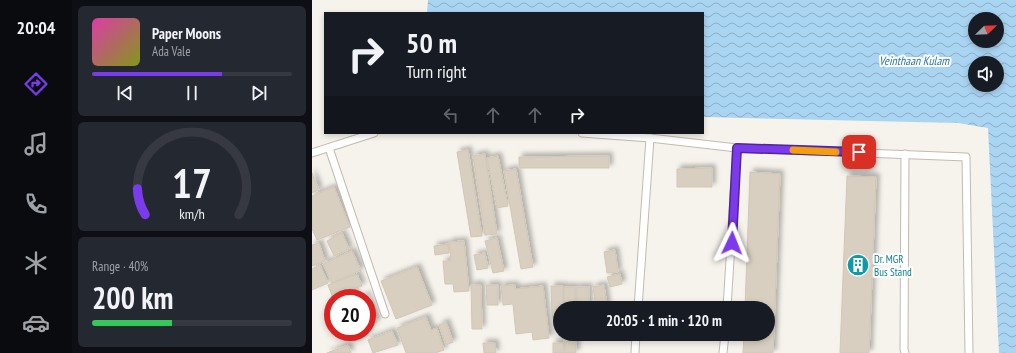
<!DOCTYPE html>
<meta charset="utf-8">
<style>
body{margin:0;font-family:"PT Sans Narrow",sans-serif;background:#242831;color:#f1f3f6;height:100vh;display:flex;flex-direction:column;font-size:15px;white-space:nowrap}
*{box-sizing:border-box;margin:0}
p{font-size:13px;color:#9ea1a6}
.icon{flex:none;width:22px;height:22px;fill:none;stroke:currentColor;stroke-width:2;stroke-linecap:round;stroke-linejoin:round}
.map{position:relative;flex:1;overflow:hidden}
.drawer{display:flex;flex-direction:column;gap:6px;padding:6px;background:#0d0f14;width:240px}
.drawer>*{flex:none}
.top-card{position:absolute;left:12px;top:12px;width:380px;height:122px;border-radius:0px;box-shadow:0 2px 6px #0003;background:#171b24;color:#f1f3f6;overflow:hidden}
.needle{width:26px;rotate:67deg}
.tools{position:absolute;left:656px;top:12px;display:grid;gap:8px}
.tools a{display:grid;place-items:center;width:36px;height:36px;border-radius:50%;background:#171b24;box-shadow:0 2px 6px #0003;font-size:20px}
.speed{position:absolute;left:12px;top:289px;display:flex;gap:8px;font-size:20px;font-weight:700;text-align:center}
.speed>*{display:grid;place-content:center;width:52px;height:52px;border-radius:50%;background:#171b24;box-shadow:0 2px 6px #0003;line-height:1}
.speed .limit{border:6px solid #d22;background:#fff;color:#111}
.pin{position:absolute;display:grid;place-items:center;width:34px;height:34px;color:#fff;margin:-17px;border-radius:8px;box-shadow:0 2px 6px #0006}
.me{position:absolute;width:44px;margin:-22px;rotate:2deg;stroke-linejoin:round;filter:drop-shadow(0 0 3px #0008)}
.turn{display:flex;align-items:center;gap:14px;height:84px;padding:0 16px;font-size:18px}
.turn .icon{width:52px;height:52px;stroke-width:2.5}
.turn b{display:block;font-size:28px;line-height:34px}
.lanes{display:flex;align-items:center;height:38px;padding:0 16px;background:#0003;justify-content:center;gap:20px;direction:ltr}
.lanes .off{opacity:.35}
.big{font-size:30px;font-weight:600;line-height:1.1}
.drawer .tile{flex:1;display:flex;flex-direction:column;justify-content:center;gap:6px;min-width:0;padding:0 14px;border-radius:6px;background:#242831}
.drawer .dial{align-items:center;gap:0}
.dial svg{height:104px;overflow:visible;fill:none;stroke:#363941;stroke-width:7;stroke-linecap:round;text-anchor:middle}
.dial text{fill:#f1f3f6;stroke:none}
.song{display:flex;align-items:center;gap:12px}
.cover{width:48px;height:48px;border-radius:6px;background:linear-gradient(135deg,hsl(320 70% 55%),hsl(70 70% 35%))}
.played{height:4px;border-radius:2px;background:linear-gradient(90deg,#7c3aed 65%,#363941 65%)}
.keys{display:flex;justify-content:space-around;direction:ltr}
.charge{height:6px;border-radius:3px;background:linear-gradient(90deg,#34c759 40%,#363941 0)}
.trip{position:absolute;left:241px;top:301px;width:222px;height:40px;border-radius:20px;background:#171b24;box-shadow:0 2px 6px #0003;font-weight:600;line-height:40px;text-align:center}
main{display:flex;flex:1;min-height:0}
.tabs{display:flex;flex-direction:column;width:72px;justify-content:space-around;align-items:center;background:#090b0e;color:#9ea1a6}
.tabs .icon{width:28px;height:28px}
.tabs .active{color:#7c3aed}
.tabs b{font-size:18px;color:#f1f3f6}
.map>svg:first-child{display:block}
.water{fill:url(#water-waves);fill-rule:evenodd}
.building{fill:#d8cfc1;stroke:#d3c7b4;filter:url(#shadow)}
.lines{fill:none;stroke-linecap:round;stroke-linejoin:round}
.lane-casing{stroke:#c2bbae;stroke-width:9}
.lane{stroke:#fff;stroke-width:7}
.route-casing{stroke:#51269a;stroke-width:10}
.route{stroke:#7c3aed;stroke-width:7}
.slow{stroke:#f59e0b;stroke-width:7}
.labels{text-anchor:middle;stroke-width:4;stroke-linejoin:round;paint-order:stroke}
.culture-label{font-size:11px;fill:#0d838f;stroke:#fff;text-anchor:start}
.water-label{font-size:12px;font-style:italic;fill:#2e7ab2;stroke:#fff}
</style>
<main>
<nav class="tabs">
<b>20:04</b>
<svg class="icon active" aria-label="directions" viewBox="0 0 24 24"><path d="M12 3l9 9-9 9-9-9zM9 14v-3h6M13 9l2 2-2 2"/></svg>
<svg class="icon" aria-label="music" viewBox="0 0 24 24"><path d="M9 18V5l10-2v13"/><circle cx="6" cy="18" r="3"/><circle cx="16" cy="16" r="3"/></svg>
<svg class="icon" aria-label="phone" viewBox="0 0 24 24"><path d="M5 4h4l2 5-3 2q2 4 5 5l2-3 5 2v4C11 20 4 13 5 4z"/></svg>
<svg class="icon" aria-label="climate" viewBox="0 0 24 24"><path d="M12 3v18M4 7l16 10M4 17L20 7"/></svg>
<svg class="icon" aria-label="car" viewBox="0 0 24 24"><path d="M5 17H2v-5l4-1 3-4h7l3 4 3 1v5h-3M9 17h6M6 11h13"/><circle cx="7" cy="17" r="2"/><circle cx="17" cy="17" r="2"/></svg>
</nav>
<section class="drawer">
<div class="tile">
<div class="song"><i class="cover"></i><div><b>Paper Moons</b><p>Ada Vale</p></div></div>
<div class="played"></div>
<div class="keys"><svg class="icon" aria-label="previous" viewBox="0 0 24 24"><path d="M18 5L8 12l10 7zM5 5v14"/></svg><svg class="icon" aria-label="pause" viewBox="0 0 24 24"><path d="M8 5v14M16 5v14"/></svg><svg class="icon" aria-label="next" viewBox="0 0 24 24"><path d="M6 5l10 7-10 7zM19 5v14"/></svg></div>
</div>
<div class="tile dial"><svg viewBox="0 0 100 80">
<path d="M14 69A42 42 0 1 1 86 69"/>
<path d="M14 69A42 42 0 0 1 8 49" stroke="#7c3aed"/>
<text x="50" y="56" font-size="32" font-weight="700">17</text>
<text x="50" y="72" font-size="11">km/h</text>
</svg></div>
<div class="tile"><p>Range · 40%</p><b class="big">200 km</b><div class="charge"></div></div>
</section>
<div class="map">
<svg width="704" height="353" viewBox="0 0 704 353">
<defs>
<pattern id="water-waves" width="16" height="10" patternUnits="userSpaceOnUse"><rect width="16" height="10" fill="#a9d4f2"/><path d="M0 5q4-4 8 0t8 0" fill="none" stroke="#8caec5"/></pattern>
<filter id="shadow"><feDropShadow dx="3.5" dy="-3.5" stdDeviation="2" flood-color="#0004"/></filter>
</defs>
<rect width="100%" height="100%" fill="#f6f3ec"/>
<path class="water" d="M116 0H704V353H687L676 128 646 123 391 117V13H115ZM663 19H685V41H663ZM663 63H685V85H663Z"/>
<g class="building">
<path d="M156 150 170 236 159 237 145 152Z"/>
<path d="M173 154 185 234 173 235 161 156Z"/>
<path d="M186 156 196 206 185 208 175 158Z"/>
<path d="M297 156V168H207V157Z"/>
<path d="M400 168V187H365V169Z"/>
<path d="M204 169 221 267 209 269 192 171Z"/>
<path d="M438 172 468 174 461 353H431L432 334H456V308H433Z"/>
<path d="M0 173 7 190 0 193Z"/>
<path d="M535 176 564 177 557 353H528Z"/>
<path d="M22 187 38 227 5 240 0 229V196Z"/>
<path d="M30 233 37 249 22 256 15 241Z"/>
<path d="M185 238 192 271 181 273 173 241Z"/>
<path d="M152 241 157 291 142 292 141 284H133L131 261H139L137 242Z"/>
<path d="M7 243 13 261 0 266V245Z"/>
<path d="M136 244 137 253 123 255 122 246Z"/>
<path d="M303 250 306 272 295 273 292 252Z"/>
<path d="M40 251 49 270 20 283 11 264Z"/>
<path d="M173 253 176 268 165 270 162 255Z"/>
<path d="M8 265 16 283 0 290V269Z"/>
<path d="M105 267 120 305 84 319 69 281Z"/>
<path d="M45 274 50 286 41 289 43 297 21 298 16 285Z"/>
<path d="M308 274 310 284 298 287 295 277Z"/>
<path d="M159 285H169L170 329H160Z"/>
<path d="M174 285H186V305H175Z"/>
<path d="M203 285V289L231 286 237 338 221 340 220 332 204 334 201 304 191 305 189 286Z"/>
<path d="M292 285 295 306 284 308 281 287Z"/>
<path d="M239 286H251V308H248V318H240Z"/>
<rect x="252" y="287" width="11" height="21"/>
<rect x="265" y="287" width="12" height="20"/>
<path d="M55 295 65 322 55 326V298H47Z"/>
<path d="M114 317 119 330 125 328 132 350 123 353H94L85 328Z"/>
<path d="M134 322 141 342 134 345 127 325Z"/>
<path d="M80 331 86 345 61 353 56 340Z"/>
<path d="M252 334H264V353H253Z"/>
<path d="M171 343H183L184 353H172Z"/>
<rect x="241" y="343" width="11" height="10"/>
<path d="M36 345 39 353H15Z"/>
</g>
<g class="lines">
<g class="lane-casing">
<g id="lane">
<path d="M270 133 338 138 425 148 654 157 657 353"/>
<path d="M17 148 73 314"/>
<path d="M0 153 62 133"/>
<path d="M326 308 338 138"/>
<path d="M415 308 425 148"/>
<path d="M323 353 324 334"/>
<path d="M411 353 413 334"/>
<path d="M593 353 592 349 593 154"/>
</g>
</g>
<use href="#lane" class="lane"/>
</g>
<g class="lines">
<g class="route-casing">
<path id="route" d="M420 243 425 148 547 152"/>
</g>
<use href="#route" class="route"/>
<path class="slow" d="M481 150 524 152"/>
</g>
<defs>
<g id="building-disc" transform="scale(1.15)"><circle r="9.5" fill="#0f9aa8" stroke="#fff"/><path d="M-4-6H4V6H1V3H-1V6H-4ZM-2.5-4.3h1.7v1.8h-1.7ZM.8-4.3h1.7v1.8H.8ZM-2.5-1h1.7V.8h-1.7ZM.8-1h1.7V.8H.8Z" fill="#fff"/></g>
</defs>
<g fill-rule="evenodd">
<use href="#building-disc" x="546" y="265"/>
</g>
<g class="labels">
<g class="culture-label">
<text x="562" y="263">Dr. MGR<tspan x="562" dy="13">Bus Stand</tspan></text>
</g>
<g class="water-label">
<text x="602" y="65">Veinthaan Kulam</text>
</g>
</g>
</svg>
<div class="tools">
<a><svg class="needle" viewBox="-14 -14 28 28"><path d="M0-13l5 13h-10z" fill="#e53935"/><path d="M0 13l5-13h-10z" fill="#9ea1a6"/></svg></a>
<a><svg class="icon" aria-label="sound" viewBox="0 0 24 24"><path d="M4 9h4l5-4v14l-5-4H4zM17 9q2 3 0 6"/></svg></a>
</div>
<div class="speed"><div class="limit">20</div></div>
<div class="pin" style="left:547px;top:152px;background:#d93025"><svg class="icon" aria-label="arrive" viewBox="0 0 24 24"><path d="M6 21V4h12l-3 4 3 4H6"/></svg></div>
<svg class="me" style="left:420px;top:243px" viewBox="-20 -20 40 40"><path d="M0-17L14 15 0 8-14 15z" fill="#7c3aed" stroke="#fff" stroke-width="4"/></svg>
<div class="trip">20:05 · 1 min · 120 m</div>
<div class="top-card">
<div class="turn"><svg class="icon" aria-label="right" viewBox="0 0 24 24"><path d="M7 20v-9h11M14 6l5 5-5 5"/></svg><div><b>50 m</b>Turn right</div></div>
<div class="lanes"><svg class="icon off" aria-label="left" viewBox="0 0 24 24"><path d="M17 20v-9H6M10 6l-5 5 5 5"/></svg><svg class="icon off" aria-label="ahead" viewBox="0 0 24 24"><path d="M12 20V5M6 11l6-6 6 6"/></svg><svg class="icon off" aria-label="ahead" viewBox="0 0 24 24"><path d="M12 20V5M6 11l6-6 6 6"/></svg><svg class="icon" aria-label="right" viewBox="0 0 24 24"><path d="M7 20v-9h11M14 6l5 5-5 5"/></svg></div>
</div>
</div>
</main>
